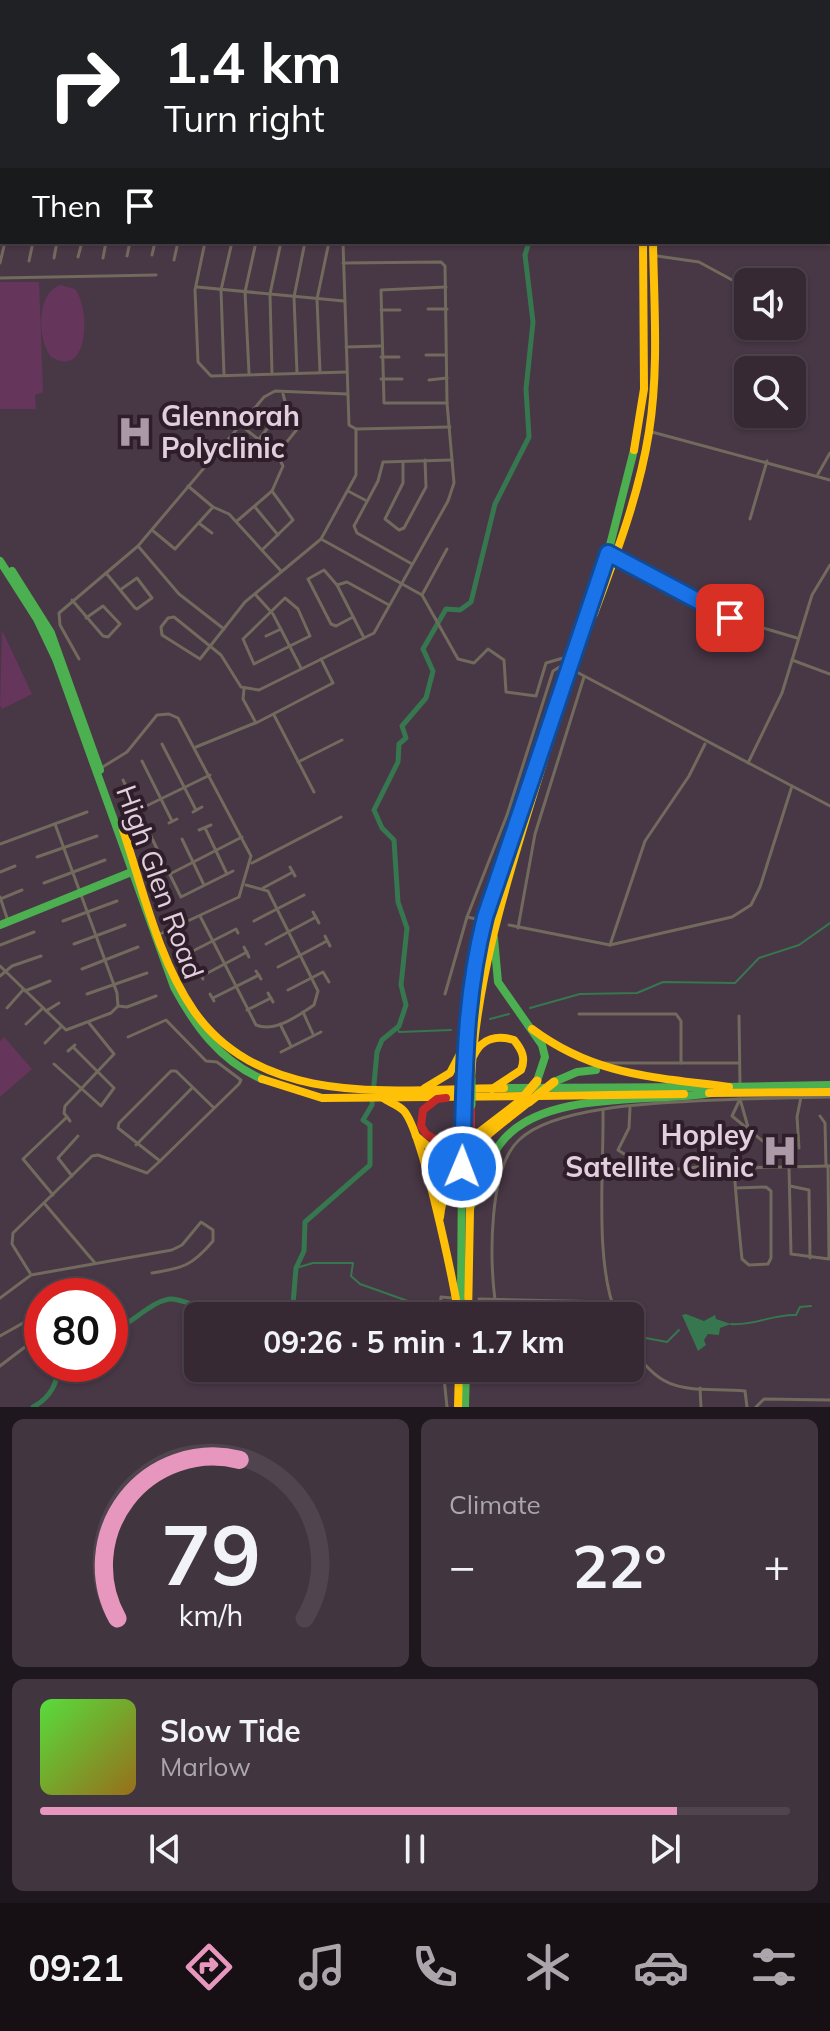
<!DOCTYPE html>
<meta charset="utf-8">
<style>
body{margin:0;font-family:Mulish,sans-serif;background:#413540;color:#f1f3f6;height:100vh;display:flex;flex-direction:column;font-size:30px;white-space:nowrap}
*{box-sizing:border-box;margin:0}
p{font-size:26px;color:#aaa6ac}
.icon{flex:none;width:44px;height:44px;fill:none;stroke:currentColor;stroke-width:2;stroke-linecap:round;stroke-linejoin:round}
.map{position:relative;height:1407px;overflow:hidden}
.panel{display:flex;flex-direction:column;gap:12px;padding:12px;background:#1e171d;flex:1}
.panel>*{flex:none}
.banner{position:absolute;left:0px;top:0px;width:830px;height:244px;box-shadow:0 2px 6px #0004,0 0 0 2px #50454f;background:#202124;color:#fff;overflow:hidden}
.tools{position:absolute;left:734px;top:268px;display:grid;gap:16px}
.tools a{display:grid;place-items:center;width:72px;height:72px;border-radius:12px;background:#362934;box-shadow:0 2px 6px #0004,0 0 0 2px #50454f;font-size:40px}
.speed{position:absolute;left:24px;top:1278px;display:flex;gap:16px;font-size:40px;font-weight:700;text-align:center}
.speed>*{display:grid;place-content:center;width:104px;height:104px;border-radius:50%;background:#362934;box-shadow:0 2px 6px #0004,0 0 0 2px #50454f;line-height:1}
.speed .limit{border:12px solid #d22;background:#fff;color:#111}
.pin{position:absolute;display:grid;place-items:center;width:68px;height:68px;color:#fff;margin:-34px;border-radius:16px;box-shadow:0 4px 12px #0006}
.me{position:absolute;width:88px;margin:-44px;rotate:1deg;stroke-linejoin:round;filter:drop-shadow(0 0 6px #0008)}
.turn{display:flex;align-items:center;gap:28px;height:168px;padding:0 32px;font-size:36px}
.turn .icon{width:104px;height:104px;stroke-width:2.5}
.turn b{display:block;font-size:56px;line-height:68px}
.then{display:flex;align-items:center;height:76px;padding:0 32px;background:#0003;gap:16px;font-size:30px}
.big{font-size:60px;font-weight:700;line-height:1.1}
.panel .tile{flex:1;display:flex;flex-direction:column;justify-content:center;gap:12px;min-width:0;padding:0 28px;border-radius:12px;background:#413540}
.panel .dial{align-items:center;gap:0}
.dial svg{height:208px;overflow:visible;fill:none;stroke:#50454f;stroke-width:7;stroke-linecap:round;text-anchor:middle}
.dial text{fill:#f1f3f6;stroke:none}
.song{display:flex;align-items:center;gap:24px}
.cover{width:96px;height:96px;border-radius:12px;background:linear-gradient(135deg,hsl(110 70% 55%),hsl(40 70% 35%))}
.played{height:8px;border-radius:4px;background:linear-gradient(90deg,#e797bd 85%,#50454f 85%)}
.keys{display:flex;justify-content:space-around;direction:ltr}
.heat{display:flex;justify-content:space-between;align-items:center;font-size:44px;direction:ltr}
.panel .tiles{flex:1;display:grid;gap:12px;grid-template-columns:1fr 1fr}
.tile:last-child{grid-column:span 2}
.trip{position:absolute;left:184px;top:1302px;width:460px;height:80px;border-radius:12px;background:#362934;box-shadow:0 2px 6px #0004,0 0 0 2px #50454f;font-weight:700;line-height:80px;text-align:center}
.dock{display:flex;height:128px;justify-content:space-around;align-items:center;background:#161015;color:#aaa6ac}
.dock .icon{width:56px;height:56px}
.dock .on{color:#e797bd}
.dock b{font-size:36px;color:#f1f3f6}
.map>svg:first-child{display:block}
.green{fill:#65355c}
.water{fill:#36774f}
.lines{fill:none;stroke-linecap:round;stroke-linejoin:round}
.stream{stroke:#36774f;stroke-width:2}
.river{stroke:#36774f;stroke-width:5}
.street{stroke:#716a5d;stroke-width:3}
.fast{stroke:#4caf50;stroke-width:8}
.slow{stroke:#ffc107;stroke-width:8}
.jam{stroke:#c62828;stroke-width:8}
.fast-bridge{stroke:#4caf50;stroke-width:9}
.slow-bridge{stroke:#ffc107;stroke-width:9}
.route-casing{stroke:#114b97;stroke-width:20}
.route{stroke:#1a73e8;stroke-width:14}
.labels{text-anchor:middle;stroke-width:8;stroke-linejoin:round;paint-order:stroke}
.poi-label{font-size:28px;font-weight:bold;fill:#e2cedd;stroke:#2d1e2a;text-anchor:start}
.street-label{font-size:28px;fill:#e2cedd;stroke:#2d1e2a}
</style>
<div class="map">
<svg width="830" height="1407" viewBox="0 0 830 1407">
<rect width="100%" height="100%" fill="#483745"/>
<g class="green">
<path d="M0 282H39L43 392 35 395 36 409H0Z"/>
<path d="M60 285 75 289C90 307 90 380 51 357 37 340 36 293 60 285Z"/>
<path d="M2 630 32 694 2 709 0 705Z"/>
<path d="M4 1037 32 1069 0 1097V1041Z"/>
</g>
<path class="water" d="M686 1314 704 1321 715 1315 716 1319 731 1324 720 1328 719 1335 708 1334 704 1340 706 1345 698 1351 682 1315Z"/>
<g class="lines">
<g class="stream">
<path d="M530 1008 580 994 637 993 663 982 735 983 759 958 799 945 830 923"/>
<path d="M490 1019 509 1014"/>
<path d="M397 1027 399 1032 451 1030"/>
<path d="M296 1268 313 1263H353L351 1276 360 1284 450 1316"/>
<path d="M731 1324C755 1326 772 1314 796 1315L800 1307 811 1306"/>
<path d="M630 1335 667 1342 679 1330"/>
</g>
<g class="river">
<path d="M549 0 551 2"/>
<path d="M292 1316 296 1268 304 1251 305 1222 370 1165V1125L363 1120 372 1105 377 1052 382 1040 399 1026 406 1005 401 985 407 928 398 902 394 840 382 828 374 810 398 762 399 744 406 738 402 726 426 698 433 671 423 649 446 609 460 610 471 602 495 504 529 437 526 389 533 322 525 255 529 242"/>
<path d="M110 1333C132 1324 153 1299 172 1299 178 1299 186 1303 192 1304L198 1320"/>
<path d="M33 1407C52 1397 56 1383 61 1364"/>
</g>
<g class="street">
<path d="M147 0 156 2"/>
<path d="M427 0 436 2"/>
<path d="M72 2V0"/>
<path d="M227 2V0"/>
<path d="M828 136H830"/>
<path d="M205 242 195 290 198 362 211 376 347 372"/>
<path d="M343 242 349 425 356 429 450 427"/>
<path d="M152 255 155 242"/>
<path d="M127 256 130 242"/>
<path d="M657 256 699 262 734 281"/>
<path d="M78 257 82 242"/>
<path d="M54 258 57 242"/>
<path d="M103 258 106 242"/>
<path d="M174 260 178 242"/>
<path d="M29 261 33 242"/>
<path d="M0 263 5 242"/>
<path d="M343 263 441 262 445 266 447 403 454 483 448 501 374 633 259 690 241 687 221 655 174 617 168 618 161 627 162 635 200 659 245 602 321 539 356 475V429"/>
<path d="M0 278 156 275"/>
<path d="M197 287 344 301"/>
<path d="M446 287 381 290 384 403H447"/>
<path d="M428 309H447"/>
<path d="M381 310H400"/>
<path d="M346 347 381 346"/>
<path d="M426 355H446"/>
<path d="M381 357H399"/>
<path d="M320 372 317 299 329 242"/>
<path d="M249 373 245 292 256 242"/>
<path d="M297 373 294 297 305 242"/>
<path d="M272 374 270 294 281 242"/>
<path d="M224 375 221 290 232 242"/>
<path d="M381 379H402"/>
<path d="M429 380 447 378"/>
<path d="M652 432 830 480"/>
<path d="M259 439 286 405 283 394"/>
<path d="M278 453 298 428 283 410"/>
<path d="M403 462V483L385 519 399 530 404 528 426 487 425 460"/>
<path d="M818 474 830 453"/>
<path d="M188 486 213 507 229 514 281 571"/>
<path d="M348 491 365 500"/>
<path d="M255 507 278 535"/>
<path d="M750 519 767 461"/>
<path d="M237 521 272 491 283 466 277 454 239 424"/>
<path d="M200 524 212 533"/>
<path d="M152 530 175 549 213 507"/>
<path d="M321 539 422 595 447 549"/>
<path d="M138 546 264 397 275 391 347 394"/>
<path d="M262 550 293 520 272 491"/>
<path d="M618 559 726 617 797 638"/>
<path d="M412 564 357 533 354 526 378 481 383 462 452 460"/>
<path d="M106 573 135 608 137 609 152 598 137 578 120 590"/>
<path d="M337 585 347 582 389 605"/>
<path d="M255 594 273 614 301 668"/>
<path d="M422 595 458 659 474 663 488 649 504 660 506 692 536 696 546 663 570 656"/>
<path d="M285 598 298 609 310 636 254 664 243 639Z"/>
<path d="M72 600 103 636 108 637 120 624 103 606 86 618"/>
<path d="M353 617 336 626 331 624 308 579 324 570 337 585 364 638"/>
<path d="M266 636 281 629"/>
<path d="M79 659 60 625 59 613 138 546 179 594 224 629"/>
<path d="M792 660 830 674"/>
<path d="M244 689 243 699 256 723 333 683 321 659"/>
<path d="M274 715 314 792"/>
<path d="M162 744 196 810"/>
<path d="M196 747 255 723"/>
<path d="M142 761 172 821"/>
<path d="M298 762 342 740"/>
<path d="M748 763 782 693 812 595 830 565"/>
<path d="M101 768 127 752 157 715 169 714 178 718 251 856 239 897 160 934"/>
<path d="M123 780 181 897 233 871"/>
<path d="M792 786 830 806"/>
<path d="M138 810 210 775"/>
<path d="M193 812 202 807"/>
<path d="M169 823 177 819"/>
<path d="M55 824 117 993 118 1006"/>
<path d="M205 828 227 874"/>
<path d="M199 830 211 825"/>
<path d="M182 839 204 885"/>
<path d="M0 844 87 812"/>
<path d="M37 857 97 836"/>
<path d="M252 863 341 817"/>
<path d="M290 867 295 876"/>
<path d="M0 872 15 866"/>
<path d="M170 874 242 837"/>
<path d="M44 883 105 860"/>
<path d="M263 888 293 872"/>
<path d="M0 897 8 921"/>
<path d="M0 899 22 890"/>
<path d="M313 912 319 923"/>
<path d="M200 916 256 1025C275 1033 299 1015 314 1005L318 991 268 891 246 885"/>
<path d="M467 917 476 919"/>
<path d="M63 921 117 901"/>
<path d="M254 921 304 895"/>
<path d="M509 925 610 945 732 917 751 905 760 887 792 786 571 669"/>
<path d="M518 928 535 834 584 677"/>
<path d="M325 936 330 946"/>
<path d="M74 944 125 925"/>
<path d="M266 944 316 917"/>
<path d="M0 945 34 932"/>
<path d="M186 945 191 956"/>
<path d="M610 945 645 841 689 776 705 744"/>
<path d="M244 947 249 957"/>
<path d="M189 953 236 929 238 933"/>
<path d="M0 966 66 1030 111 1013 118 1006"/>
<path d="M278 967 327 941"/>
<path d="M82 969 138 947"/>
<path d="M198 970 203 979"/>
<path d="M256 971 261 979"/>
<path d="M0 976 12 966 41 956"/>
<path d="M202 976 247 952"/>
<path d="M288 990 323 972 329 982"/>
<path d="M25 991 50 981"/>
<path d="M268 993 273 1002"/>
<path d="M87 994 147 973"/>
<path d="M210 994 214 1001"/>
<path d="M445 994 467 917 507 815 553 671 569 661"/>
<path d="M213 998 259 975"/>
<path d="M118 1006 127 1007 156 996"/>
<path d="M7 1008 23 990"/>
<path d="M247 1010 271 998"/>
<path d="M46 1011 59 1003"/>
<path d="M303 1012 313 1034"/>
<path d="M579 1014H676L681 1021V1063"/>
<path d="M739 1016 740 1084"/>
<path d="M26 1024 43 1008"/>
<path d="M280 1024 291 1046"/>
<path d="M128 1037 166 1020 206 1061 217 1062 241 1080 239 1084 160 1161 118 1128 119 1123 171 1071H176L214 1108"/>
<path d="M45 1043 61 1027"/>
<path d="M68 1051 75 1045"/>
<path d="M281 1052 321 1032"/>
<path d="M602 1063H739"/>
<path d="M54 1064 101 1106 114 1088 73 1047"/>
<path d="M630 1108 629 1128 618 1150C635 1162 657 1169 678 1169 696 1169 717 1161 734 1168L830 1166"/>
<path d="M603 1111C604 1168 594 1265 617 1316"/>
<path d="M820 1116 825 1123 826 1166"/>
<path d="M70 1121 64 1113 65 1106 114 1054 89 1023"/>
<path d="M136 1145 192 1088"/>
<path d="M799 1148 797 1117 801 1097"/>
<path d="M770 1166 765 1143 732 1116 740 1099 830 1097"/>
<path d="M789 1166 791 1254 829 1259 828 1166"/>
<path d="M734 1168C736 1198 739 1229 742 1259L749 1265 768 1264 771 1258V1191L766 1187 736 1188"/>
<path d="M72 1176 58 1158 78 1136"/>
<path d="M790 1186 809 1190 810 1258"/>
<path d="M53 1195 23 1159 67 1117"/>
<path d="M44 1203 95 1263"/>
<path d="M30 1273 12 1244 13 1233 92 1156 98 1155 147 1173 160 1161"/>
<path d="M0 1298 31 1275 172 1250 182 1245 201 1222 213 1230V1241C192 1266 183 1268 152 1273"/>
<path d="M479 1299 611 1302"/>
<path d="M495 1300C490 1260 488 1169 519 1140 558 1102 685 1102 740 1099L748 1127"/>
<path d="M439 1316 441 1297 452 1298"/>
<path d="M0 1336 32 1318 42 1328"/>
<path d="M630 1344C663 1398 688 1387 745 1391L747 1407"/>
<path d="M0 1366 42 1334"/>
<path d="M443 1368 447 1407"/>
<path d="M700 1388 701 1407"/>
<path d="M756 1407 764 1399 830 1400"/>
</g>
<g class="fast">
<path d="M828 0 830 5"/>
<path d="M383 2 384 0"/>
<path d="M0 561 37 619 56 659 174 987C195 1026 220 1061 262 1079"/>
<path d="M12 571 51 633 100 770"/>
<path d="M0 925 134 871"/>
<path d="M494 938 498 982 542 1045 545 1057 537 1081"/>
<path d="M463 1079 471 974 485 917 606 561 634 450"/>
<path d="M554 1082 577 1072 596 1070"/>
<path d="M724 1087 830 1085"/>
<path d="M504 1088 708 1087"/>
<path d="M470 1209C480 1184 487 1158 505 1138 549 1090 651 1103 711 1093"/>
<path d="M461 1297 462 1167"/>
<path d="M465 1407 466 1368"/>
</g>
<g class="slow">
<path d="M634 450 644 389 643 242"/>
<path d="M594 614C616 555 639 495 649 432 659 369 654 305 653 242"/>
<path d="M123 830C143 889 158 959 194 1011 263 1110 399 1089 504 1088"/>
<path d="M532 1029C595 1076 654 1077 729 1087"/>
<path d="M474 1055C482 1038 497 1035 514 1040 522 1050 526 1058 521 1070L492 1089"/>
<path d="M471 1078C478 959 517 850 551 737"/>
<path d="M262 1079 322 1098 524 1096"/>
<path d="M425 1088 450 1073 461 1052"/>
<path d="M709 1093 830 1092"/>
<path d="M537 1096 684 1094"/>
<path d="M383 1098C389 1102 400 1106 404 1111 423 1133 453 1281 459 1316"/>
<path d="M416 1136 435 1152 452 1153 521 1100"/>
<path d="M440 1217C446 1161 488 1135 529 1102"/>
<path d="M468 1316 471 1158"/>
<path d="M458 1407 459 1368"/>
</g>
<g class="jam">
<path d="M640 0V2"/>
<path d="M648 0V2"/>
<path d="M0 153H2"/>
<path d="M446 1098 437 1099 423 1110 421 1126 426 1134 439 1142 453 1135 463 1113"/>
<path d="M471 1105V1136"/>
</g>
<g class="fast-bridge">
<path d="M471 1078V1105"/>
<path d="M471 1136V1158"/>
<path d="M462 1167 463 1144"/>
</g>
<g class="slow-bridge">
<path d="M463 1079V1103"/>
<path d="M521 1100 537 1081"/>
<path d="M529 1102 554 1082"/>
</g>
</g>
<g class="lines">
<g class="route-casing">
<path id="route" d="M462 1167C465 1077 463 1005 485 917L608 553 730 618"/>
</g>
<use href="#route" class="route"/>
</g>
<defs>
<g id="hospital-bare" transform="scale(2.76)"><path d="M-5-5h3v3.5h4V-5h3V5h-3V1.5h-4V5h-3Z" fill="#ac99a8" stroke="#2d1e2a" stroke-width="2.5" paint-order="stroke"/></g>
</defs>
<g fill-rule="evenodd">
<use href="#hospital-bare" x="135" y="432"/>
<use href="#hospital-bare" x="780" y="1151"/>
</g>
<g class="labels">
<g class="poi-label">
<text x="161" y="426">Glennorah<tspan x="161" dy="32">Polyclinic</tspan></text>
<text x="754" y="1145" text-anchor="end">Hopley<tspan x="754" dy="32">Satellite Clinic</tspan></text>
</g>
<g class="street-label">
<text transform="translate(160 882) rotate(70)" y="10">High Glen Road</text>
</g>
</g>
</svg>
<div class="tools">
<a><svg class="icon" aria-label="sound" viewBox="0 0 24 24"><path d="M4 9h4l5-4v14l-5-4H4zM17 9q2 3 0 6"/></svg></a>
<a><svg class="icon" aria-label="search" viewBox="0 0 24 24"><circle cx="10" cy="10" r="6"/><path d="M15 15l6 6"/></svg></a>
</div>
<div class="speed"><div class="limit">80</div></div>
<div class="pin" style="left:730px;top:618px;background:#d93025"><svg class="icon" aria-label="arrive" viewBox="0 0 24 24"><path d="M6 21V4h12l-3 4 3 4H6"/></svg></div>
<svg class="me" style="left:462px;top:1167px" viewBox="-20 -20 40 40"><circle r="17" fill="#1a73e8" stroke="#fff" stroke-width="3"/><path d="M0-11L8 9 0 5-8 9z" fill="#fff"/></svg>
<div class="trip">09:26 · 5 min · 1.7 km</div>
<div class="banner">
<div class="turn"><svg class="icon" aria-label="right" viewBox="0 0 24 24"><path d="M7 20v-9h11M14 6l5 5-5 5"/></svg><div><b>1.4 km</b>Turn right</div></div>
<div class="then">Then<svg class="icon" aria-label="arrive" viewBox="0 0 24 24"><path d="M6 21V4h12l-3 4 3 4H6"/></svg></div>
</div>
</div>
<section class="panel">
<div class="tiles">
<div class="tile dial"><svg viewBox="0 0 100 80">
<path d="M14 69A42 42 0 1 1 86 69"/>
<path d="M14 69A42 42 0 0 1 61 8" stroke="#e797bd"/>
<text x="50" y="56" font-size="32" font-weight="700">79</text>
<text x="50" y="72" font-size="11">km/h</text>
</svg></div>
<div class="tile"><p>Climate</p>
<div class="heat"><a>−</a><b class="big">22°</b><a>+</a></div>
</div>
<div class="tile">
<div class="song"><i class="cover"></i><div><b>Slow Tide</b><p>Marlow</p></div></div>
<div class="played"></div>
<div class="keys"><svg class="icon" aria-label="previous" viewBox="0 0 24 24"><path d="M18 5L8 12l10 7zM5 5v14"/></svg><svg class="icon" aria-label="pause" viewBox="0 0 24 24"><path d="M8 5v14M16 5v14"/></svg><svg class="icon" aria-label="next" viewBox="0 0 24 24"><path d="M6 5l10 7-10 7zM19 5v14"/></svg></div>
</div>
</div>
</section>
<nav class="dock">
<b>09:21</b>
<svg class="icon on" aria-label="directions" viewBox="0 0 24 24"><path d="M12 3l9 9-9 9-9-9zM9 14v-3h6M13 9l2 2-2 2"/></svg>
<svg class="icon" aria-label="music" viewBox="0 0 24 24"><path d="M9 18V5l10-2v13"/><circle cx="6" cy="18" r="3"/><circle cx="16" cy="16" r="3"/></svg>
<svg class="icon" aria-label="phone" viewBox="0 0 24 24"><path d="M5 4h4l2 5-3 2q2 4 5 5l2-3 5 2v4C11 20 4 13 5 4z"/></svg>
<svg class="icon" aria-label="climate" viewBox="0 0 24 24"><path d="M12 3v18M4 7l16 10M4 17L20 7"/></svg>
<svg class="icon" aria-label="car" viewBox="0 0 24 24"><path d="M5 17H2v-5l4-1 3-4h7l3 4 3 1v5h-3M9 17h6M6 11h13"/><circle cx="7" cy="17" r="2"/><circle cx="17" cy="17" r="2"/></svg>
<svg class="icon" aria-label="filters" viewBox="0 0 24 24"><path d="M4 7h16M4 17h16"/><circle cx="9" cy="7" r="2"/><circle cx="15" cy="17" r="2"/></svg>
</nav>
